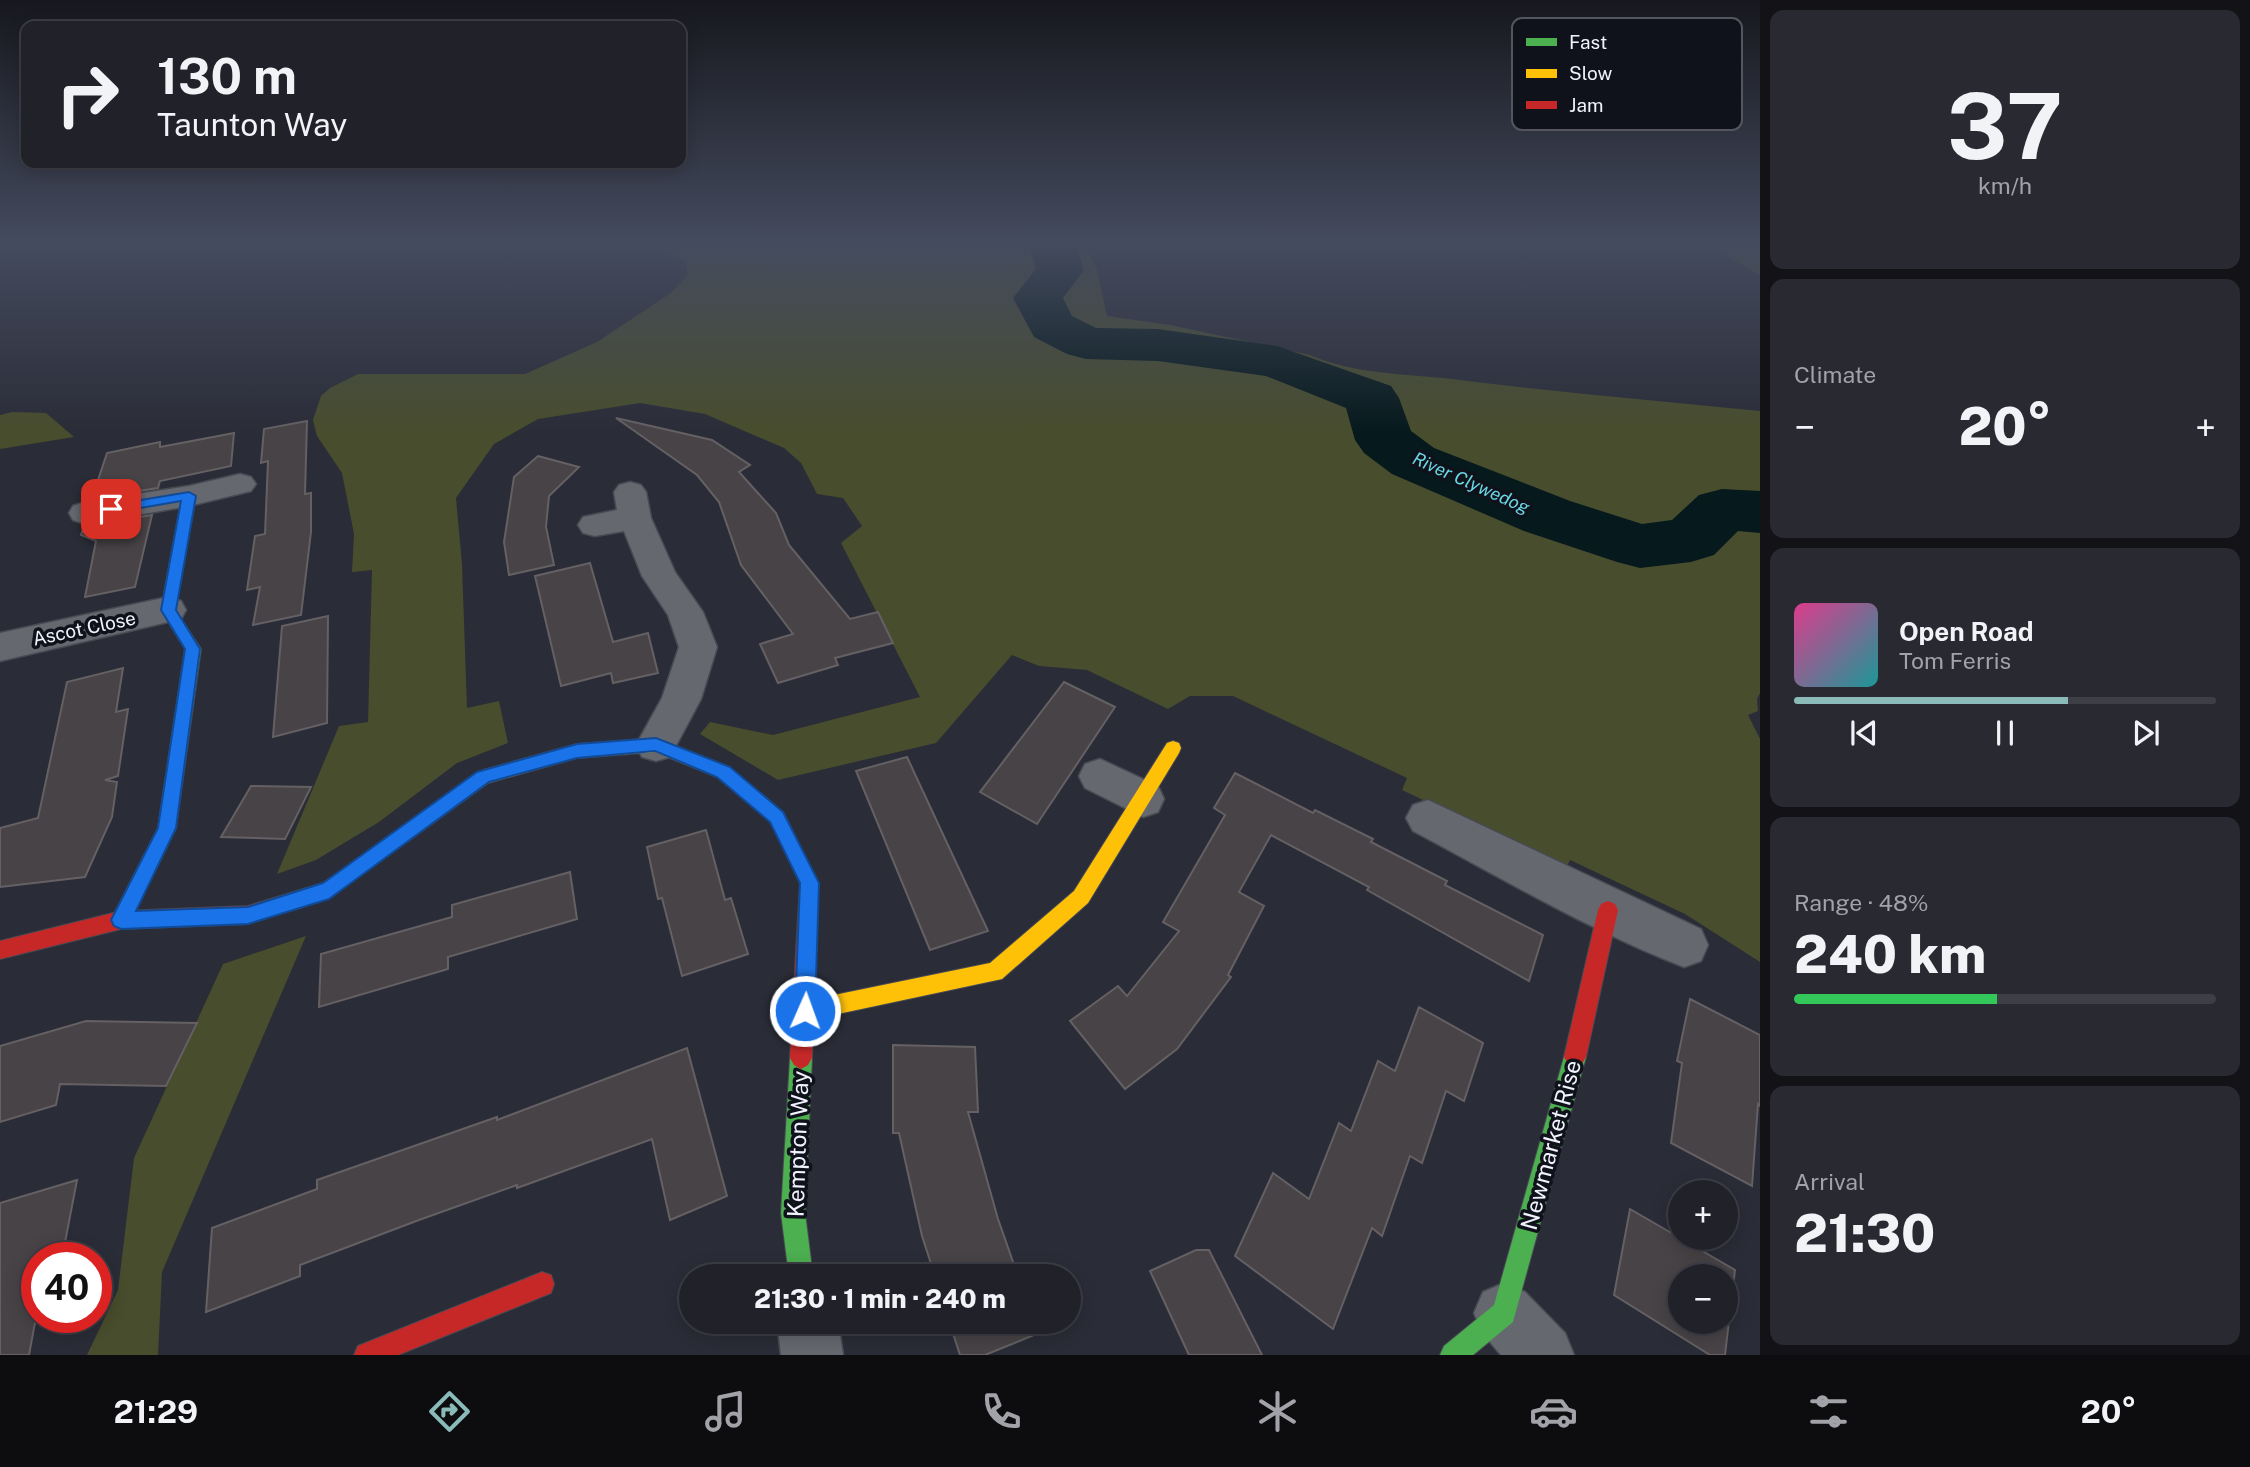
<!DOCTYPE html>
<meta charset="utf-8">
<style>
body{margin:0;font-family:"Public Sans",sans-serif;background:#282931;color:#f1f3f6;height:100vh;display:flex;flex-direction:column;font-size:26px;white-space:nowrap}
*{box-sizing:border-box;margin:0}
p{font-size:23px;color:#a2a3a8}
.icon{flex:none;width:38px;height:38px;fill:none;stroke:currentColor;stroke-width:2;stroke-linecap:round;stroke-linejoin:round}
.map{position:relative;flex:1;overflow:hidden}
.side{display:flex;flex-direction:column;gap:10px;padding:10px;background:#121217;width:490px}
.side>*{flex:none}
.hud{position:absolute;left:21px;top:21px;width:665px;height:147px;border-radius:14px;box-shadow:0 4px 18px #0003,0 0 0 2px #3d3e46;background:#202129;color:#f1f3f6;overflow:hidden}
.controls{position:absolute;left:1668px;top:1180px;display:grid;gap:14px}
.controls a{display:grid;place-items:center;width:70px;height:70px;border-radius:50%;background:#202129;box-shadow:0 4px 18px #0003,0 0 0 2px #3d3e46;font-size:35px}
.speed{position:absolute;left:21px;top:1242px;display:flex;gap:14px;font-size:35px;font-weight:700;text-align:center}
.speed>*{display:grid;place-content:center;width:91px;height:91px;border-radius:50%;background:#202129;box-shadow:0 4px 18px #0003,0 0 0 2px #3d3e46;line-height:1}
.speed .limit{border:10px solid #d22;background:#fff;color:#111}
.pin{position:absolute;display:grid;place-items:center;width:60px;height:60px;color:#fff;margin:-30px;border-radius:14px;box-shadow:0 4px 10px #0006}
.me{position:absolute;width:77px;margin:-38px;rotate:2deg;stroke-linejoin:round;filter:drop-shadow(0 0 5px #0008)}
.turn{display:flex;align-items:center;gap:24px;height:147px;padding:0 21px;font-size:32px}
.turn .icon{width:91px;height:91px;stroke-width:2.5}
.turn b{display:block;font-size:49px;line-height:60px}
.big{font-size:52px;font-weight:800;line-height:1.1}
.side .widget{flex:1;display:flex;flex-direction:column;justify-content:center;gap:10px;min-width:0;padding:0 24px;border-radius:14px;background:#282931}
.side .dial{align-items:center;gap:0}
.dial b{font-size:91px;line-height:1}
.song{display:flex;align-items:center;gap:21px}
.cover{width:84px;height:84px;border-radius:10px;background:linear-gradient(135deg,hsl(330 70% 55%),hsl(180 70% 35%))}
.played{height:7px;border-radius:4px;background:linear-gradient(90deg,#8bbbb9 65%,#3d3e46 65%)}
.keys{display:flex;justify-content:space-around;direction:ltr}
.heat{display:flex;justify-content:space-between;align-items:center;font-size:38px;direction:ltr}
.charge{height:10px;border-radius:5px;background:linear-gradient(90deg,#34c759 48%,#3d3e46 0)}
.trip{position:absolute;left:679px;top:1264px;width:402px;height:70px;border-radius:35px;background:#202129;box-shadow:0 4px 18px #0003,0 0 0 2px #3d3e46;font-weight:800;line-height:70px;text-align:center}
.menu{display:flex;height:112px;justify-content:space-around;align-items:center;background:#0d0d10;color:#a2a3a8}
.menu .icon{width:49px;height:49px}
.menu .current{color:#8bbbb9}
.menu b{font-size:32px;color:#f1f3f6}
main{display:flex;flex:1;min-height:0}
.map>svg:first-child{display:block}
.green{fill:#484d2d}
.lines{fill:none;stroke-linecap:round;stroke-linejoin:round}
.river{fill:#06191c;fill-rule:evenodd}
.building{fill:#474346;stroke:#646063;stroke-width:2;fill-rule:evenodd}
.street-casing{stroke:#484a53;stroke-width:3}
.fast-casing{stroke:#484a53;stroke-width:2}
.slow-casing{stroke:#484a53;stroke-width:2}
.jam-casing{stroke:#484a53;stroke-width:2}
.street{fill:#666870;fill-rule:evenodd}
.fast{fill:#4caf50;fill-rule:evenodd}
.slow{fill:#ffc107;fill-rule:evenodd}
.jam{fill:#c62828;fill-rule:evenodd}
.route{fill:#1a73e8;stroke:#114b97;stroke-width:2}
.labels{text-anchor:middle;stroke-width:7;stroke-linejoin:round;paint-order:stroke}
.far-water-label{font-size:18px;font-style:italic;fill:#69d8e5;stroke:#10121b}
.street-label{font-size:19px;fill:#f0f2fd;stroke:#10121b}
.near-street-label{font-size:23px;fill:#f0f2fd;stroke:#10121b}
.key{fill:#10121b;stroke:#53555f;stroke-width:2}
.key-label{font-size:19px;fill:#f0f2fd}
</style>
<main>
<div class="map">
<svg width="1760" height="1355" viewBox="0 0 1760 1355">
<rect width="100%" height="100%" fill="#2a2c37"/>
<g class="green">
<path d="M647 244H1083L1097 270 1107 316 1170 325 1310 355C1353 374 1406 374 1452 379 1554 392 1657 401 1760 411V693L1757 699 1758 711 1748 715 1760 739V962L1685 914 1570 860 1566 868 1402 790 1407 778 1233 696H1190L1168 709 1087 670 1039 666 1012 655 936 743 778 780 700 734 710 722 773 735 920 697 841 543 862 526 843 498 817 494 801 463 784 448 705 414 640 403 538 419 494 444 456 498 462 564 467 708 499 701 508 743 457 763 379 822 316 860 277 874 339 726 368 722 372 570 352 572 354 534 342 473 317 436 313 420 321 396 330 388 358 374H525L597 342 671 293 687 275 686 261Z"/>
<path d="M1705 244H1760V275Z"/>
<path d="M12 412 46 413 74 437 0 449V415Z"/>
<path d="M306 936 162 1272 158 1355H87L118 1290 134 1158 223 964Z"/>
</g>
<g class="lines">
<path class="river" d="M1029 244H1075L1084 270 1063 298 1072 316 1096 328 1158 329 1277 346 1391 386 1399 398 1411 431 1434 448 1570 501 1642 524 1672 520 1699 495 1722 489 1760 491V533L1738 531 1714 555 1691 562 1640 568 1617 562 1524 531 1392 474 1364 453 1355 440 1346 408 1266 376 1158 361 1086 359 1067 354 1034 337 1013 298 1036 269Z"/>
</g>
<g class="building">
<path d="M616 418 712 440 750 465 739 472 776 513 789 545 850 619 878 612 893 643 835 658 838 665 778 683 760 644 793 634 741 565 719 502 697 475Z"/>
<path d="M307 421 305 494 311 493V532L301 615 253 625 260 587 247 590 255 536 265 534 268 461 261 463 264 429Z"/>
<path d="M234 433 231 466 160 481 158 488 92 498 107 453 160 442V447Z"/>
<path d="M538 456 579 467 549 496 546 527 554 565 509 575 504 542 514 477Z"/>
<path d="M152 515 135 587 85 597 96 541 81 535 84 526Z"/>
<path d="M590 563 613 642 648 633 658 673 613 683 611 673 561 686 535 576Z"/>
<path d="M328 616 327 723 273 737 282 626Z"/>
<path d="M123 668 116 712 128 709 118 776 105 780 117 782 112 817 85 877 0 887V828L38 818 67 682Z"/>
<path d="M1064 682 1115 707 1037 824 980 792Z"/>
<path d="M907 757 988 931 930 950 856 771Z"/>
<path d="M1235 773 1313 813 1315 810 1373 839 1371 842 1447 881 1445 885 1543 935 1529 981 1367 890 1369 887 1271 835 1239 892 1264 906 1228 975 1231 977 1177 1049 1125 1089 1070 1021 1118 986 1127 996 1179 931 1163 922 1225 815 1214 808Z"/>
<path d="M251 786 311 787 285 839 221 837Z"/>
<path d="M706 830 725 900 731 898 748 954 682 976 662 898 658 899 647 847Z"/>
<path d="M570 872 577 919 448 957V969L319 1007 321 954 452 917V905Z"/>
<path d="M1690 999 1760 1035V1106L1758 1104 1752 1186 1671 1143 1682 1063 1677 1061Z"/>
<path d="M1419 1007 1483 1043 1464 1101 1446 1091 1422 1163 1410 1156 1382 1236 1372 1228 1333 1329 1235 1256 1273 1173 1309 1199 1339 1123 1351 1131 1378 1061 1395 1071Z"/>
<path d="M86 1021 197 1023 166 1086 60 1084 56 1105 0 1122V1046Z"/>
<path d="M893 1045 975 1047 978 1112H968L998 1219 1018 1276H935L922 1236 899 1133H893Z"/>
<path d="M687 1048 727 1196 670 1220 652 1139 517 1188V1185L419 1220 300 1265V1276L206 1312 212 1228 317 1189V1180L497 1117V1120Z"/>
<path d="M77 1180 62 1258H37V1312L29 1355H0V1203Z"/>
<path d="M1630 1209 1735 1270 1725 1355H1710L1614 1295ZM1680 1276H1726V1321H1680Z"/>
<path d="M1196 1250H1209L1262 1355H1189L1150 1271Z"/>
<path d="M949 1321H1035L1039 1333 985 1355H960Z"/>
</g>
<g class="lines">
<g class="street-casing">
<g id="street">
<path d="M240 474 251 477 256 484 251 491 189 506 85 524 73 520 69 513 73 506 85 502 189 486Z"/>
<path d="M630 482 641 485 646 492 651 518 675 572 703 612 717 647 701 699 670 757 656 761 642 757 636 745 662 698 679 647 668 615 642 576 624 531 595 536 583 533 578 525 583 517 617 510 614 492 619 485Z"/>
<path d="M168 597 181 601 186 610 181 619 0 661V633Z"/>
<path d="M1100 759 1158 786 1164 799 1158 812 1143 817 1085 788 1079 776 1085 764Z"/>
<path d="M1428 800 1701 929 1708 945 1701 961 1684 967C1590 931 1502 878 1413 831L1406 818 1413 805Z"/>
<path d="M1504 1283 1525 1292 1565 1333 1574 1355H1501L1483 1334 1474 1313 1483 1292Z"/>
<path d="M777 1321H838L843 1355H781Z"/>
</g>
</g>
<g class="fast-casing">
<g id="fast">
<path d="M189 492 196 496 175 610 201 649 176 828 128 926 121 929 114 926 111 920 158 828 185 649 161 610 182 496Z"/>
<path d="M1575 1046 1582 1050 1586 1057 1513 1322 1473 1355H1440L1444 1346 1494 1305 1564 1057 1568 1050Z"/>
<path d="M801 1047 808 1051 812 1058 805 1213 813 1276H789L781 1213 790 1058 794 1051Z"/>
</g>
</g>
<g class="slow-casing">
<g id="slow">
<path d="M656 738 729 767 766 798 769 803 766 808 760 810 754 808 717 777 655 752 577 758 488 783 433 823 427 826 421 823 418 818 421 813 483 770 577 744Z"/>
<path d="M1173 741 1179 743 1181 748 1179 753 1088 903 1002 979 805 1021 798 1018 795 1011 798 1004 805 1001 990 963 1074 891 1167 743Z"/>
</g>
</g>
<g class="jam-casing">
<g id="jam">
<path d="M760 796 783 812 818 883 812 1058 808 1065 801 1069 794 1065 790 1058 800 883 771 822 751 803 754 798Z"/>
<path d="M427 810 433 813 436 818 433 823 329 898 248 924 121 929 0 959V941L121 911 248 906 323 883Z"/>
<path d="M1608 901 1615 904 1618 910 1586 1057 1582 1064 1575 1068 1568 1064 1564 1057 1598 910 1601 904Z"/>
<path d="M542 1272 551 1275 554 1284 551 1293 398 1355H354L358 1346Z"/>
</g>
</g>
<use href="#street" class="street"/>
<use href="#fast" class="fast"/>
<use href="#slow" class="slow"/>
<use href="#jam" class="jam"/>
</g>
<linearGradient id="sky" x2="0" y2="1"><stop stop-color="#17181e"/><stop offset="0.56" stop-color="#444b5e"/><stop offset="1" stop-color="#444b5e" stop-opacity="0"/></linearGradient>
<rect width="1760" height="434" fill="url(#sky)"/>
<path class="route" d="M189 492 196 496 176 610 200 649 176 828 136 911 248 907 323 883 477 772 577 744 656 738 730 767 783 812 819 883 815 1011 812 1018 805 1021 798 1018 795 1011 800 883 770 822 717 777 655 751 577 758 489 782 329 899 248 924 121 929 114 926 111 920 158 828 185 649 161 610 181 501 111 513 105 509 111 505Z"/>
<g class="labels">
<g class="far-water-label">
<text transform="translate(1471 483) rotate(24)" y="6">River Clywedog</text>
</g>
<g class="street-label">
<text transform="translate(84 628) rotate(-12)" y="7">Ascot Close</text>
</g>
<g class="near-street-label">
<text transform="translate(798 1144) rotate(-88)" y="8">Kempton Way</text>
<text transform="translate(1551 1145) rotate(-75)" y="8">Newmarket Rise</text>
</g>
</g>
<rect x="1512" y="18" width="230" height="112" rx="10" class="key"/>
<rect x="1526" y="38" width="31" height="8" fill="#4caf50"/>
<rect x="1526" y="69" width="31" height="9" fill="#ffc107"/>
<rect x="1526" y="101" width="31" height="8" fill="#c62828"/>
<g class="key-label">
<text x="1569" y="49">Fast</text>
<text x="1569" y="80">Slow</text>
<text x="1569" y="112">Jam</text>
</g>
</svg>
<div class="controls">
<a>+</a>
<a>−</a>
</div>
<div class="speed"><div class="limit">40</div></div>
<div class="pin" style="left:111px;top:509px;background:#d93025"><svg class="icon" aria-label="arrive" viewBox="0 0 24 24"><path d="M6 21V4h12l-3 4 3 4H6"/></svg></div>
<svg class="me" style="left:805px;top:1011px" viewBox="-20 -20 40 40"><circle r="17" fill="#1a73e8" stroke="#fff" stroke-width="3"/><path d="M0-11L8 9 0 5-8 9z" fill="#fff"/></svg>
<div class="trip">21:30 · 1 min · 240 m</div>
<div class="hud">
<div class="turn"><svg class="icon" aria-label="right" viewBox="0 0 24 24"><path d="M7 20v-9h11M14 6l5 5-5 5"/></svg><div><b>130 m</b>Taunton Way</div></div>
</div>
</div>
<section class="side">
<div class="widget dial"><b>37</b><p>km/h</p></div>
<div class="widget"><p>Climate</p>
<div class="heat"><a>−</a><b class="big">20°</b><a>+</a></div>
</div>
<div class="widget">
<div class="song"><i class="cover"></i><div><b>Open Road</b><p>Tom Ferris</p></div></div>
<div class="played"></div>
<div class="keys"><svg class="icon" aria-label="previous" viewBox="0 0 24 24"><path d="M18 5L8 12l10 7zM5 5v14"/></svg><svg class="icon" aria-label="pause" viewBox="0 0 24 24"><path d="M8 5v14M16 5v14"/></svg><svg class="icon" aria-label="next" viewBox="0 0 24 24"><path d="M6 5l10 7-10 7zM19 5v14"/></svg></div>
</div>
<div class="widget"><p>Range · 48%</p><b class="big">240 km</b><div class="charge"></div></div>
<div class="widget"><p>Arrival</p><b class="big">21:30</b></div>
</section>
</main>
<nav class="menu">
<b>21:29</b>
<svg class="icon current" aria-label="directions" viewBox="0 0 24 24"><path d="M12 3l9 9-9 9-9-9zM9 14v-3h6M13 9l2 2-2 2"/></svg>
<svg class="icon" aria-label="music" viewBox="0 0 24 24"><path d="M9 18V5l10-2v13"/><circle cx="6" cy="18" r="3"/><circle cx="16" cy="16" r="3"/></svg>
<svg class="icon" aria-label="phone" viewBox="0 0 24 24"><path d="M5 4h4l2 5-3 2q2 4 5 5l2-3 5 2v4C11 20 4 13 5 4z"/></svg>
<svg class="icon" aria-label="climate" viewBox="0 0 24 24"><path d="M12 3v18M4 7l16 10M4 17L20 7"/></svg>
<svg class="icon" aria-label="car" viewBox="0 0 24 24"><path d="M5 17H2v-5l4-1 3-4h7l3 4 3 1v5h-3M9 17h6M6 11h13"/><circle cx="7" cy="17" r="2"/><circle cx="17" cy="17" r="2"/></svg>
<svg class="icon" aria-label="filters" viewBox="0 0 24 24"><path d="M4 7h16M4 17h16"/><circle cx="9" cy="7" r="2"/><circle cx="15" cy="17" r="2"/></svg>
<b>20°</b>
</nav>
